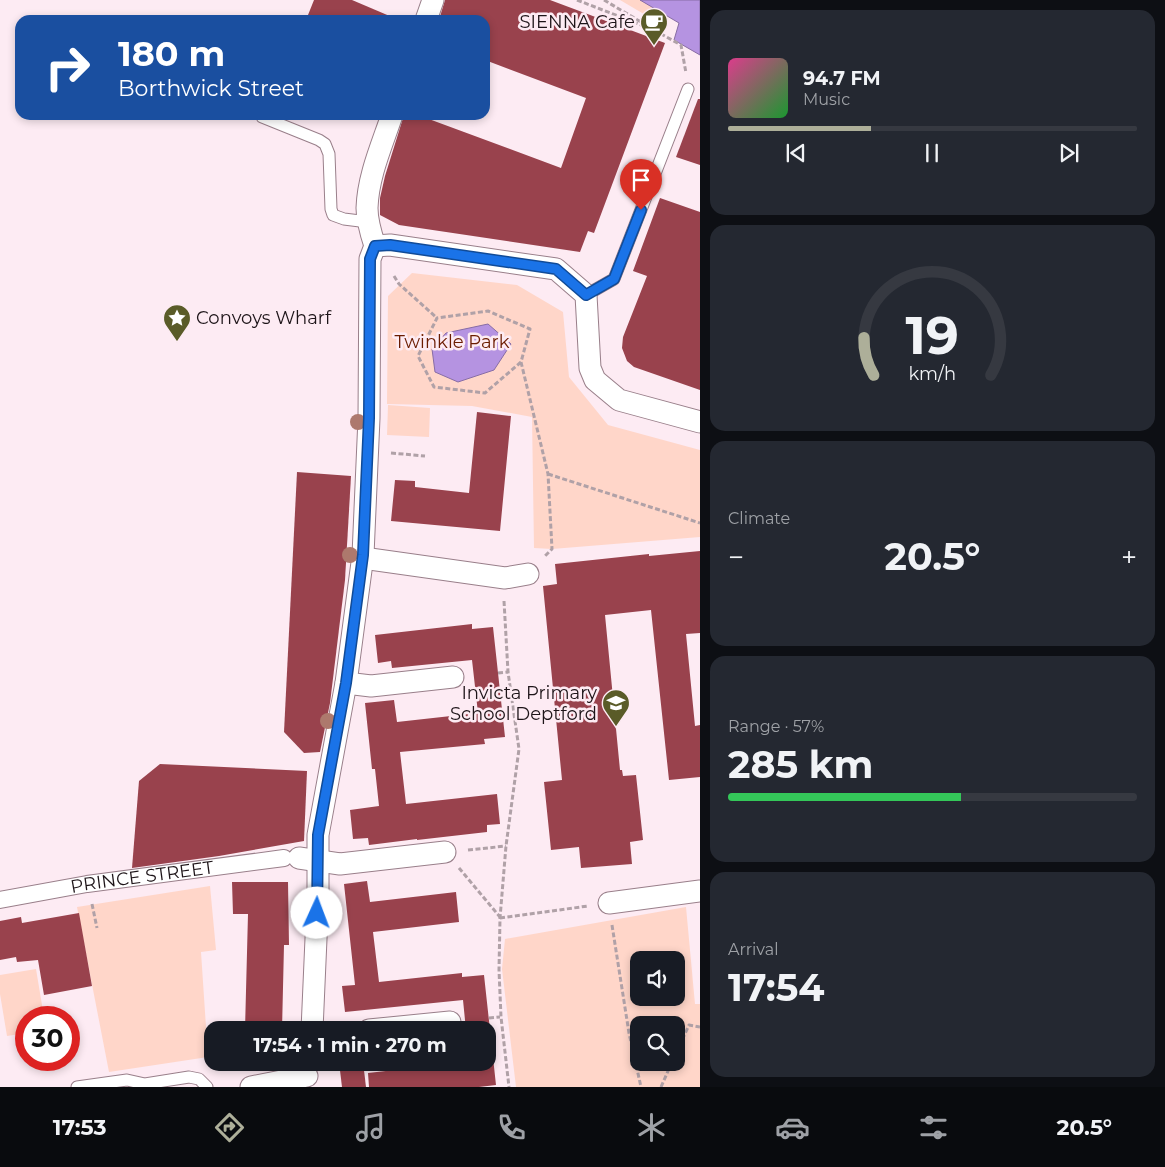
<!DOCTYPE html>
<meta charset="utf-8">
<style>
body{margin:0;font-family:Montserrat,sans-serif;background:#242831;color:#f1f3f6;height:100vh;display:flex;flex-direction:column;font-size:19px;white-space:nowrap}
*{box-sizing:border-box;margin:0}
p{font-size:16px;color:#9ea1a6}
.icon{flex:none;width:28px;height:28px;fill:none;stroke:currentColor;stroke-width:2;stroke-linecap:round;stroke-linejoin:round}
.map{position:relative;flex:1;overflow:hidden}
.details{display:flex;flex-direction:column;gap:10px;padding:10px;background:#0d0f14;width:465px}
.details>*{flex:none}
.guide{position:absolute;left:15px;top:15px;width:475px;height:105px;border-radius:15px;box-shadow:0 2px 8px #0003;background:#1a4fa0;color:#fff;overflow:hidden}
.fabs{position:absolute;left:630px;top:951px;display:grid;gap:10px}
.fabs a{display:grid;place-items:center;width:55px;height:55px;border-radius:10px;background:#171b24;box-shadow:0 2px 8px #0003;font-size:25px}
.speed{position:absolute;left:15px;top:1006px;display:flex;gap:10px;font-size:25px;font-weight:700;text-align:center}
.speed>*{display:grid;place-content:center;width:65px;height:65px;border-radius:50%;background:#171b24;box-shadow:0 2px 8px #0003;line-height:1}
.speed .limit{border:8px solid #d22;background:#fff;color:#111}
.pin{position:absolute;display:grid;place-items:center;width:42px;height:42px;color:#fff;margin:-51px -21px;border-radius:50% 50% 50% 0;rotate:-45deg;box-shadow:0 0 5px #0007}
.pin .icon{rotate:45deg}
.me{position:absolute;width:55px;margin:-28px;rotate:2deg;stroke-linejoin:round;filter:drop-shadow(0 0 4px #0008)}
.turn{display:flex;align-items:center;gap:18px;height:105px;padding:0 20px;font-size:22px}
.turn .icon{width:65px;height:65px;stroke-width:2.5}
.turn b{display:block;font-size:35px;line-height:42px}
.big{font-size:38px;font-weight:700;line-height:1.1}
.details .card{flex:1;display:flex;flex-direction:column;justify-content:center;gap:8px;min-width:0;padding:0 18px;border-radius:15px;background:#242831}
.details .dial{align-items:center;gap:0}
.dial svg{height:130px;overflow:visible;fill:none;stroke:#363941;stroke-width:7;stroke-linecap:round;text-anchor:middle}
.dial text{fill:#f1f3f6;stroke:none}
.song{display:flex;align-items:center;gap:15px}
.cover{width:60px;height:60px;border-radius:8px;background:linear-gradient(135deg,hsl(330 70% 55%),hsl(130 70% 35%))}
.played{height:5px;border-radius:2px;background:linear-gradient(90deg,#adaf99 35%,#363941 35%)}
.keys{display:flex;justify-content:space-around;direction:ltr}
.heat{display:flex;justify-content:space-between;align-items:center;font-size:28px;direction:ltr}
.charge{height:8px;border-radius:4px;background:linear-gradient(90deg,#34c759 57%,#363941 0)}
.trip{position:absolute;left:204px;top:1021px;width:292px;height:50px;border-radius:15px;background:#171b24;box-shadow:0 2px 8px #0003;font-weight:700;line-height:50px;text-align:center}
.tab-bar{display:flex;height:80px;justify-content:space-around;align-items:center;background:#090b0e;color:#9ea1a6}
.tab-bar .icon{width:35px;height:35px}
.tab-bar .active{color:#adaf99}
.tab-bar b{font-size:22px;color:#f1f3f6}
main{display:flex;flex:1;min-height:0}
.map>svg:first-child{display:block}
.green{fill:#ffd6c9;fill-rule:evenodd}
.water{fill:#b593e1;stroke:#876da5}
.building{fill:#99424d}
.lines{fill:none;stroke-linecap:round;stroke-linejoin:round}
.service-casing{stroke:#997f8a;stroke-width:13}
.pedestrian-casing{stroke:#997f8a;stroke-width:18}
.minor-casing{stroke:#997f8a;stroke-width:23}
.path{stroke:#b0a1a7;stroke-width:3;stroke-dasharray:5 2.5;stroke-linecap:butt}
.service{stroke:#fff;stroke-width:11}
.pedestrian{stroke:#fff;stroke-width:16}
.minor{stroke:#fff;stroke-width:21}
.tree{fill:#ad796d}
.route-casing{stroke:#114b97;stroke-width:12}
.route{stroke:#1a73e8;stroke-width:9}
.labels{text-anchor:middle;stroke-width:5;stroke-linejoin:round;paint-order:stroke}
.poi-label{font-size:18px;fill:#1d1418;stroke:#fdebf3;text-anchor:end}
.park-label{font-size:18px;fill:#6b1c00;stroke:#fdebf3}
.street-label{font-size:18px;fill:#1d1418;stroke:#fdebf3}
</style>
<main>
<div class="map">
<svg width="700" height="1087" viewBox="0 0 700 1087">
<rect width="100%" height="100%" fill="#fdebf3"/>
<g class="green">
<path d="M620 0H700V55L674 40 679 23 659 11 654 20Z"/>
<path d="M412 273 517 285 563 312 569 377 608 425 700 450V537L552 549 534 548 532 417 472 406 387 404 388 296Z"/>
<path d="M388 405 430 408 429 437 387 435Z"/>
<path d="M210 886 216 950 201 952 208 1057 109 1072 77 907Z"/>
<path d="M686 907 695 1004H700V1087H516L502 969 505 939ZM639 960H676V998H639ZM639 1025H676V1062H639Z"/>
<path d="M36 969 44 1017 26 1018V1033L7 1036 0 994V975Z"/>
</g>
<g class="water">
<path d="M640 0H700V55L674 40 679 23Z"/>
<path d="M488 324 511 344 494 370 458 382 435 372 432 349 446 333Z"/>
</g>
<g class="building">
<path d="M314 0H352L399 20H306Z"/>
<path d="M445 0H550L665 43 594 233 588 231 580 252 399 225 380 215V198L385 176 404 115H418L561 168 586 98 485 60V20H439Z"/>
<path d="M698 99H700V165L676 157Z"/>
<path d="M660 198 700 212V390L634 367 627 361 622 348 623 337 647 276 633 271Z"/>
<path d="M477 412 511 416 500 531 391 521 395 480 415 481V487L469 493Z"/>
<path d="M297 472 351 476 345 580 330 703 320 752 304 753 284 732Z"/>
<path d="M700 551V633L686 634 695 726 700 725V777L669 780 651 610 605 615 620 770H622L623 776 636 775 643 840 630 842 632 864 581 868 579 847 551 850 544 782 562 780 543 586 557 584 555 564 649 554V556Z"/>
<path d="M472 624V629L493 627 505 737 484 739 485 744 400 752 406 804 497 794 500 824 487 825V832L417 840V839L369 845 368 838 353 839 350 810 379 806 375 769H372L365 703 394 700 397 722 478 713 472 660 392 668 391 661 378 663 375 635Z"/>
<path d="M160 764 307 771 304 841 219 856 132 868 139 781Z"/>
<path d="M367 881 370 902 456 892 459 922 373 932 379 982 462 973V977L484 975 496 1085 479 1087H369L368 1073 465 1062H488V1030H466L463 1000 345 1012 342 986 355 985 344 884Z"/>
<path d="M232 882H288L289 945H284L282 1030H245L248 914H233Z"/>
<path d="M79 913 92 986 44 995 38 960 17 962 16 957 0 960V921L21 917 22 923Z"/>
<path d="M339 1062H363L366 1087H342Z"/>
</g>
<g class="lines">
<g class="service-casing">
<g id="service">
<path d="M262 117 319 140 325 144 329 154 331 209 333 215 344 219 368 222"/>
<path d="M586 295 614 279 688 89"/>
<path d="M77 1087 127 1080 145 1084 189 1077 199 1079 207 1087"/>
</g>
</g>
<g class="pedestrian-casing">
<g id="pedestrian">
<path id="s1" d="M0 900 87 884 284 858"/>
</g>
</g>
<g class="minor-casing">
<g id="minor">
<path d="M426 20 433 0"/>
<path d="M375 246 390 245 556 269 586 295 590 368 595 380 619 400 700 422"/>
<path d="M375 246C371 234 367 221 367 208 368 176 382 145 392 115"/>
<path d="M363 555 370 559 505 578 528 574"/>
<path d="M346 683 371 686 453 677"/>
<path d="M299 858 340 864 445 852"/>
<path d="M609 903 700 891"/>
<path d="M312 1030 318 893V835L346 683 363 555 369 418 370 259 375 246"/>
<path d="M369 1030 450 1022"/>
<path d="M251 1087 307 1076"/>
</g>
</g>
<g class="path">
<path d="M577 0 654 30 681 45 686 73"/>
<path d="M604 0 646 25"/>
<path d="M394 276 399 284 437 318"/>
<path d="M521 362 485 393 434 387 418 356 437 318 488 311 530 329 521 362 548 474 552 549 544 557"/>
<path d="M391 453 425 456"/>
<path d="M548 474 700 523"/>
<path d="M504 601 508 672 519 749 506 846 500 918 499 970 501 1017 509 1087"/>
<path d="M498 673 508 672"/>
<path d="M468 850 506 846"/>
<path d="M459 868 500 917"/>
<path d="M92 904 97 928"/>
<path d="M500 918 588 906"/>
<path d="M612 925 629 1033 641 1087"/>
<path d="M489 1018 500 1017"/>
<path d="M676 1053 689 1025 700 1027"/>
<path d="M661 1087 672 1062"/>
</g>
<use href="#service" class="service"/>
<use href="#pedestrian" class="pedestrian"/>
<use href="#minor" class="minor"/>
</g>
<g class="tree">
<circle cx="358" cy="422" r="8"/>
<circle cx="350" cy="555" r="8"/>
<circle cx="328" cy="721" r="8"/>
</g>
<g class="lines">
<g class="route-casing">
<path id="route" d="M317 913 318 835 346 683 363 555 369 418 370 259 375 246 390 245 556 269 586 295 614 279 641 210"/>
</g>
<use href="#route" class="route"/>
</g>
<defs>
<g id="cafe-pin" transform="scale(1.4375)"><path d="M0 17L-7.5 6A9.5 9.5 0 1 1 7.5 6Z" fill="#5a5b28" stroke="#fdebf3"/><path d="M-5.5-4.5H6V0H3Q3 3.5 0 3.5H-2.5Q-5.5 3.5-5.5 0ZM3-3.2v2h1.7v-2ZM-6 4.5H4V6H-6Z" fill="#fff"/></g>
<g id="sight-pin" transform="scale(1.4375)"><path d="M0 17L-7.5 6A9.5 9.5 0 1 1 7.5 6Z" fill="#5a5b28" stroke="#fdebf3"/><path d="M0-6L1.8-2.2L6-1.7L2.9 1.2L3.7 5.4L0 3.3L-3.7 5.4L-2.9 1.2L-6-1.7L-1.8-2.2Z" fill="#fff"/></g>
<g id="school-pin" transform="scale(1.4375)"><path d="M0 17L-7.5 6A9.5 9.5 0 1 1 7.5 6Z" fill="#5a5b28" stroke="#fdebf3"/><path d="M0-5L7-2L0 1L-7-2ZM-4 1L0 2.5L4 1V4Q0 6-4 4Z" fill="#fff"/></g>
</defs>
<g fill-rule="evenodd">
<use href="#cafe-pin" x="654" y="22"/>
<use href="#sight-pin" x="177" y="318"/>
<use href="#school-pin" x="616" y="703"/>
</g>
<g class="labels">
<g class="poi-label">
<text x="635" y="28">SIENNA Cafe</text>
<text x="196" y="324" text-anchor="start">Convoys Wharf</text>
<text x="597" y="699">Invicta Primary<tspan x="597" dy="21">School Deptford</tspan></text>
</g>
<g class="park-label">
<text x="452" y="348">Twinkle Park</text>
</g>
<g class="street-label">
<text dy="6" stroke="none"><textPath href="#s1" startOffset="144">PRINCE STREET</textPath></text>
</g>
</g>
</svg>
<div class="fabs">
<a><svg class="icon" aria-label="sound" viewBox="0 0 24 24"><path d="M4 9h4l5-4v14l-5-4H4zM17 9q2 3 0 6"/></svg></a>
<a><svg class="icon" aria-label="search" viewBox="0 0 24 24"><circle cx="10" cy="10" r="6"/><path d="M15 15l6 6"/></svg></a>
</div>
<div class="speed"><div class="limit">30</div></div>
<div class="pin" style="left:641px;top:210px;background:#d93025"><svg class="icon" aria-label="arrive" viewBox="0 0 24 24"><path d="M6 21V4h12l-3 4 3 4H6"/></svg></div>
<svg class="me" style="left:317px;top:913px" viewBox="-20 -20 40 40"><circle r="19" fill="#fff"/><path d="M0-13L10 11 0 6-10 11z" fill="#1a73e8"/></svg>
<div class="trip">17:54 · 1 min · 270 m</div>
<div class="guide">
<div class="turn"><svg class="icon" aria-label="right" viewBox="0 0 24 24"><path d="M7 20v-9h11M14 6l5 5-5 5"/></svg><div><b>180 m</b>Borthwick Street</div></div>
</div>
</div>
<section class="details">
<div class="card">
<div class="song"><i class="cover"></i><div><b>94.7 FM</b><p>Music</p></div></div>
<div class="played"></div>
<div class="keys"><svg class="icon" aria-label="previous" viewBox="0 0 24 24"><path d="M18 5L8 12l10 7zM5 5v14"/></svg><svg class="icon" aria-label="pause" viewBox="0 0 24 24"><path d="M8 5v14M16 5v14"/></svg><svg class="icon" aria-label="next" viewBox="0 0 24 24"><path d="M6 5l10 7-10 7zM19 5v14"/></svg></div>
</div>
<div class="card dial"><svg viewBox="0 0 100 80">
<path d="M14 69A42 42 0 1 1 86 69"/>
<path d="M14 69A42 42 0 0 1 8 46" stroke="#adaf99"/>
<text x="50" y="56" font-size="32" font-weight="700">19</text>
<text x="50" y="72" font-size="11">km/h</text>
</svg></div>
<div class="card"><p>Climate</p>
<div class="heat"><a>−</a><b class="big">20.5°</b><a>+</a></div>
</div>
<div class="card"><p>Range · 57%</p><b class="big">285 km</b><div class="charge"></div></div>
<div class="card"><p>Arrival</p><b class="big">17:54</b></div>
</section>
</main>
<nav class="tab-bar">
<b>17:53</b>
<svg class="icon active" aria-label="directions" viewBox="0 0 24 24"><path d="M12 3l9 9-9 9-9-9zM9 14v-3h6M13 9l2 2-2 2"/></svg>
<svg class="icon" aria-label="music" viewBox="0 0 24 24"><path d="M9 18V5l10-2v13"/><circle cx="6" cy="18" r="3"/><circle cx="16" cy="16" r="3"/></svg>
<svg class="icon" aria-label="phone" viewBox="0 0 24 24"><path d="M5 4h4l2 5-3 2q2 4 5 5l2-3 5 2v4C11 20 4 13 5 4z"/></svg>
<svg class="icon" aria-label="climate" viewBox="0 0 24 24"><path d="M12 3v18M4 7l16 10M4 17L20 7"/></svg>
<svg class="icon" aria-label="car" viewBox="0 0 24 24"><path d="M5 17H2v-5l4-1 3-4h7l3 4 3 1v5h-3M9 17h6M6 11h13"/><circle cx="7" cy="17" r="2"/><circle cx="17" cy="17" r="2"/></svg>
<svg class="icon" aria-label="filters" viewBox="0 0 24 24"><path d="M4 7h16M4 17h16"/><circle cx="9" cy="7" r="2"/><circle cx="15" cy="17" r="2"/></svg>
<b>20.5°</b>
</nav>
